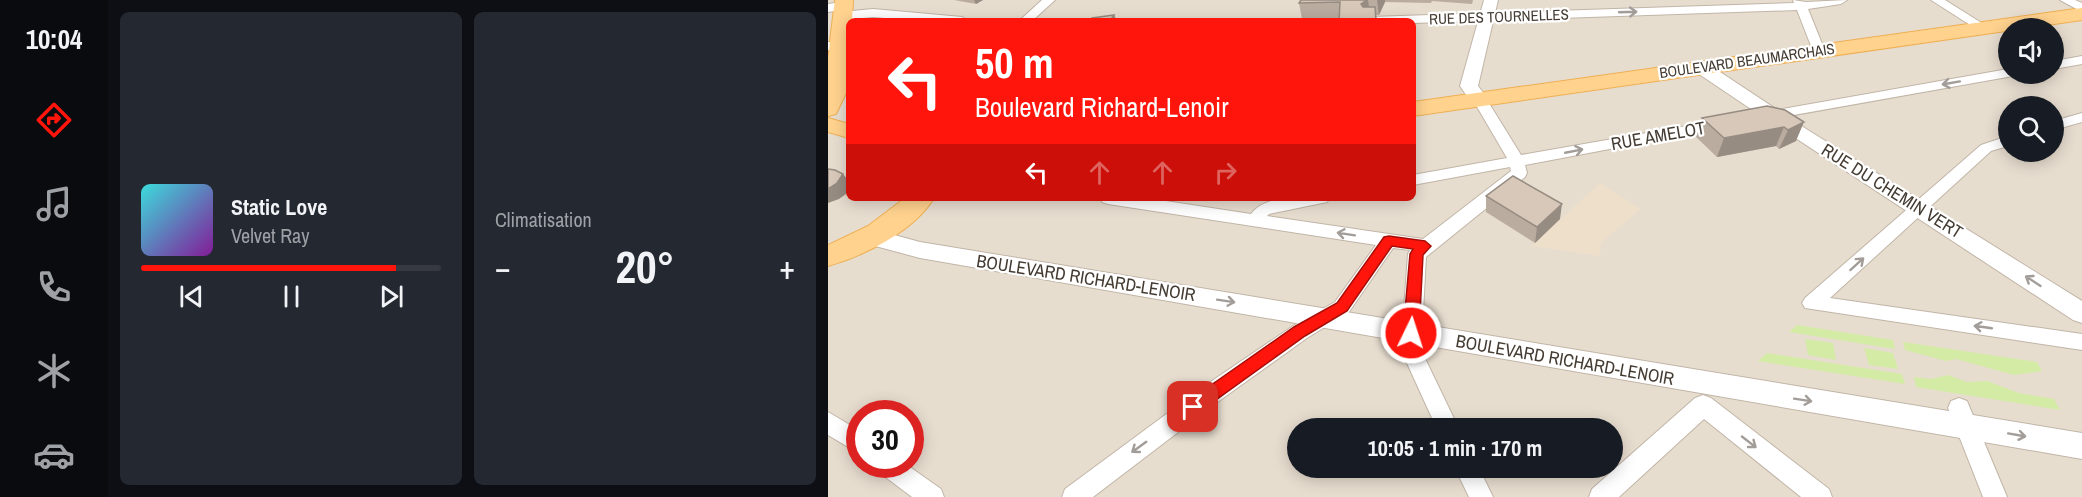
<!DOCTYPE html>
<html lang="fr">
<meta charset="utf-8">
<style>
body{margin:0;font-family:"Archivo Narrow",sans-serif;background:#242831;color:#f1f3f6;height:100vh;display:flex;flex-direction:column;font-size:22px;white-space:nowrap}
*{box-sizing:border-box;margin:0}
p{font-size:20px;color:#9ea1a6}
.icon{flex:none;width:33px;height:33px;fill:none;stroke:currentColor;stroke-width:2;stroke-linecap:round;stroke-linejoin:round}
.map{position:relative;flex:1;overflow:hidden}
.details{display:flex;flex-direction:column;gap:12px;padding:12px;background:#0d0f14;width:720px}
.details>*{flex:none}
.guide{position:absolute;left:18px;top:18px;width:570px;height:183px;border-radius:9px;box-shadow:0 3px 15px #0003;background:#ff150c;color:#fff;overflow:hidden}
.controls{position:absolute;left:1170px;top:18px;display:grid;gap:12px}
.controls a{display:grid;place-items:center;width:66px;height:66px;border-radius:50%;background:#171b24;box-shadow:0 3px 15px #0003;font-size:30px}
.speed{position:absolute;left:18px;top:400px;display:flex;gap:12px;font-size:30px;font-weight:700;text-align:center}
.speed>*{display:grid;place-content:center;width:78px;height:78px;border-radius:50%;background:#171b24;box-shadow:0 3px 15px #0003;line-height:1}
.speed .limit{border:9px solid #d22;background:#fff;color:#111}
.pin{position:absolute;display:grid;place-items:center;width:51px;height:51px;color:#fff;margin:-26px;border-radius:12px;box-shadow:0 3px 9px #0006}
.me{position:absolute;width:66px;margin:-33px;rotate:4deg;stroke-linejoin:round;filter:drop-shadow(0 0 4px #0008)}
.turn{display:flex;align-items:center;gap:21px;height:126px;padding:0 30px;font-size:27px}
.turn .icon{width:78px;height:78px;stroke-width:2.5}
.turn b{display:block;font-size:42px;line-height:51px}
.lanes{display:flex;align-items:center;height:57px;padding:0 30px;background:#0003;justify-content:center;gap:30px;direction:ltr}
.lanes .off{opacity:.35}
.big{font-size:45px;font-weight:800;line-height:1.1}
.details .widget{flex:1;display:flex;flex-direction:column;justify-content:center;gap:9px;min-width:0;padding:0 21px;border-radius:9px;background:#242831}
.song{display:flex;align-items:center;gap:18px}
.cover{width:72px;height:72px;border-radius:9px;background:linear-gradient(135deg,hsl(180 70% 55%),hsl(290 70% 35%))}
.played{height:6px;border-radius:3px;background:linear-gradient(90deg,#ff150c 85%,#363941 85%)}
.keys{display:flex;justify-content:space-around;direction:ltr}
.heat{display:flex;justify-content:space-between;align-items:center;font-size:33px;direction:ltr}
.details .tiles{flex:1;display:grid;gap:12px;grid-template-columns:repeat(2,1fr)}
.trip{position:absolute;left:459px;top:418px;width:336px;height:60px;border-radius:30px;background:#171b24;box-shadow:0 3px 15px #0003;font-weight:800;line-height:60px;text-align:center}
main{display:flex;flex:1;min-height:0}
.dock{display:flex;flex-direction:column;width:108px;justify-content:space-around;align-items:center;background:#090b0e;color:#9ea1a6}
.dock .icon{width:42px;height:42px}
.dock .selected{color:#ff150c}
.dock b{font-size:27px;color:#f1f3f6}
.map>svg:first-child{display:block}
.residential{fill:#e7ddcf;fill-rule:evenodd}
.education{fill:#eddfca}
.green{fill:#d4eba6}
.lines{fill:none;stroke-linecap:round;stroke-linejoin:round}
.minor-casing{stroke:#c1b5a7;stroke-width:2}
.tertiary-casing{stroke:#c1b5a7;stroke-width:2}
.primary-casing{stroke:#eeaf54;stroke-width:2}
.minor{fill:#fff;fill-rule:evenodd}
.tertiary{fill:#fff;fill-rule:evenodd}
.primary{fill:#ffd28e;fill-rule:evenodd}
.wall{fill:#baac9f}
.shaded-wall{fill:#978c82}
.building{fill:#d8c8b9;stroke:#978c82;stroke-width:1.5}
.oneway{stroke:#a29d98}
.route{fill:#ff150c;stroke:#a60e08;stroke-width:1.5}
.labels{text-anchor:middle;stroke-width:4.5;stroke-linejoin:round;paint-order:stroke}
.far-street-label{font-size:15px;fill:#443b32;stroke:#fff}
.street-label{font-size:18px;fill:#443b32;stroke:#fff}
</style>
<main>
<nav class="dock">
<b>10:04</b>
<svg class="icon selected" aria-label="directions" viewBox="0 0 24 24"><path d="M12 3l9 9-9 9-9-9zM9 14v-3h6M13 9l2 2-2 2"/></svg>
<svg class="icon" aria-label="music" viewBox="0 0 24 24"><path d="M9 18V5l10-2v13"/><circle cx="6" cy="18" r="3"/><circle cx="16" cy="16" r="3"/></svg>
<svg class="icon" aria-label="phone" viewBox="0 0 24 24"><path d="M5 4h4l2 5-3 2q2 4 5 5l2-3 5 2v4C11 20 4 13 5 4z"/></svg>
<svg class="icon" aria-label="climate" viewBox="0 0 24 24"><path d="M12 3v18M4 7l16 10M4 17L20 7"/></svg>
<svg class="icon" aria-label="car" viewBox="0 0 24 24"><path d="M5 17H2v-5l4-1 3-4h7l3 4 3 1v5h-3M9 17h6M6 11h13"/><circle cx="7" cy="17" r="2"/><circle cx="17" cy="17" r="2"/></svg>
</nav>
<section class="details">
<div class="tiles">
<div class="widget">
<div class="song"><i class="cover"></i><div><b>Static Love</b><p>Velvet Ray</p></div></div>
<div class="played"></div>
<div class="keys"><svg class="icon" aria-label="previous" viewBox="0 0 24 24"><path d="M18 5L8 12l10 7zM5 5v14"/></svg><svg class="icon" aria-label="pause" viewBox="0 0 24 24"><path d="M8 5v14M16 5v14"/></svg><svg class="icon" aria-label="next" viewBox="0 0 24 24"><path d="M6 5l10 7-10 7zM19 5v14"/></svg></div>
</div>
<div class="widget"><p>Climatisation</p>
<div class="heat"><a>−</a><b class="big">20°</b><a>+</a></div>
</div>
</div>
</section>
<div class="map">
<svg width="1254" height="497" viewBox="0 0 1254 497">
<rect width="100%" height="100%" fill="#f3ece2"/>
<path class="residential" d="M0 0H1254V497H0ZM21 21H585V198H21ZM1180 28H1226V74H1180ZM1180 106H1226V152H1180ZM32 414H82V465H32ZM470 429H784V468H470Z"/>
<path class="education" d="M772 183 813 209 773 243 772 256 703 246Z"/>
<g class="green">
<path d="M969 325 1065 340 1067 349 961 332Z"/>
<path d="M977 339 1005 343 1008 360 980 355Z"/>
<path d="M1075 342 1209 362 1214 371 1186 375 1128 359 1118 361 1077 350Z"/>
<path d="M1036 348 1065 353 1070 369 1041 365Z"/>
<path d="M939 353 1074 374 1077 384 930 361Z"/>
<path d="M1120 375 1139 382 1159 381 1191 393 1226 399 1232 410 1088 387 1086 377 1103 379Z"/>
</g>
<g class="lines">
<g class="minor-casing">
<g id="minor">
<path d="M214 0H227L204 21H191Z"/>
<path d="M965 0 978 2 1019 0 1013 4 980 9 997 51 996 54 991 55 985 51 969 10 585 23V21H537L543 17 966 3Z"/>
<path d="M1103 0H1117L1160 27 1158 30H1150Z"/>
<path d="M1232 0H1247L1254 3V12Z"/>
<path d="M15 2 19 3V9L0 12V4Z"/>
<path d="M45 9 134 17 140 21H93L45 17 14 20 8 16 14 12Z"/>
<path d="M0 42 21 44V52L0 50Z"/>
<path d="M1254 56V64L1226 69V61Z"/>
<path d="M1180 69V74H1186L1185 76 938 120 931 116 938 112Z"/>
<path d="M652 96 659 100 693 155 893 120 900 124 893 128 697 165 699 173 697 177 598 257 593 350 631 429H609L573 350 580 254 582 250 565 248 521 312 479 338 391 401 265 497H234L237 489 375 387 465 326 507 302 548 245 280 204 274 202 272 198H318L423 214C438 193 477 198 501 198L499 202 441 214 439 216 595 239 683 171 682 167 585 185V175L679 158 645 100Z"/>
<path d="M1254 113V122L1226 130V121Z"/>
<path d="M1180 136V146L1163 151 1002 298 1254 334V350L977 308 974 303 977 298 1153 145Z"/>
<path d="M875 395 883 398 1001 489 1004 497H973L876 419 791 497H761L764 489 867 398Z"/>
<path d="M1131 398 1139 401 1179 497H1155L1120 408 1123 401Z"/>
<path d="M0 412 32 431V454L0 435Z"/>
<path d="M48 465H79L113 489 116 497H84L52 473Z"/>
<path d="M627 468H651L665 497H641Z"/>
</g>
</g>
<g class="tertiary-casing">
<g id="tertiary">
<path d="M656 0H670L650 86 661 100 658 104C645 107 639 96 632 86Z"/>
<path d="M874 63 880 64 975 127 1254 301V323L1245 320 914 103 868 72 866 68 868 64Z"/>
<path d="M44 229 92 242 1254 433V459L92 258 36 243 33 237 36 231Z"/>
</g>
</g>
<g class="primary-casing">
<g id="primary">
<path d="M7 0H25L24 21H21L18 93 8 114 0 116V58Z"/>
<path d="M1254 8V20L585 116V102Z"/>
<path d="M0 118 21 124V138L0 132Z"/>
<path d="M77 198H106C86 231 36 256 0 266V245L40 226Z"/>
</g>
</g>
<use href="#minor" class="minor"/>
<use href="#tertiary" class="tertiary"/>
<use href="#primary" class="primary"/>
</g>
<g class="wall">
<path d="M126 0H155L148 4Z"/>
<path d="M473 0H645L644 4 604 1 603 3 557 2 551 15H548L549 21H511V18L474 19 471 3Z"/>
<path d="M957 110 968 141 951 149 948 146 889 157 868 137 874 118Z"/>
<path d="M658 196 732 219 707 243 658 212Z"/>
</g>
<g class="shaded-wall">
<path d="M146 0H155L148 4Z"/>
<path d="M539 0H540L542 15 533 4Z"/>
<path d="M549 0H557V2L551 15Z"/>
<path d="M286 15 289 21H282Z"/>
<path d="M976 122 968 141 951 149 960 130Z"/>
<path d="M956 127 948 146 889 157 896 138Z"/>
<path d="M15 174 21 181V189L18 194 11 199 0 203V189Z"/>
<path d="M734 204 732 219 707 243 709 227Z"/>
</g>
<g class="building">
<path d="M473 0H539L533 4 535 7H547L548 21H511L512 2 471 3Z"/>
<path d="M286 15 282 21H261L264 18Z"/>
<path d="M939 106 957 110 976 122 960 130 956 127 896 138 874 118Z"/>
<path d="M0 169 7 170 15 174 9 183 0 189Z"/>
<path d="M685 176 734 204 709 227 658 196Z"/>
</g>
<defs><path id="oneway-shaft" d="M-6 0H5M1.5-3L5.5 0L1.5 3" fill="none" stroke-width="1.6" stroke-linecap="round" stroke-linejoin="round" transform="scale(1.5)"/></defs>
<g class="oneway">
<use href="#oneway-shaft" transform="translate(800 12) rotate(-2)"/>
<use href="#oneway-shaft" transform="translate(1123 83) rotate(170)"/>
<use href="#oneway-shaft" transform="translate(746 151) rotate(-11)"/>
<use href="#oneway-shaft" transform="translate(518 234) rotate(-171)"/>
<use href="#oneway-shaft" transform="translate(1029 264) rotate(-42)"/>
<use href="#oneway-shaft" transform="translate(1205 281) rotate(-147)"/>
<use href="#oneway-shaft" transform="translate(398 301) rotate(9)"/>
<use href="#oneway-shaft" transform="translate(1155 327) rotate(-172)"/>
<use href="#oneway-shaft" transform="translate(975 400) rotate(9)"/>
<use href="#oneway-shaft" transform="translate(1189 435) rotate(10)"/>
<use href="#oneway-shaft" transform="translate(921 442) rotate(38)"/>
<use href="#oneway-shaft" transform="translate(311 447) rotate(144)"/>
</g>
<path class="route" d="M561 236 597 241 603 246 595 255 591 333 588 337H578L575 333 582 254 585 249 564 246 519 311 477 336 371 412 365 415 359 412 357 407 359 402 466 327 509 303 556 237Z"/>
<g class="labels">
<g class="far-street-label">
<text transform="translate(671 17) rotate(-2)" y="5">RUE DES TOURNELLES</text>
<text transform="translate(919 61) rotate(-8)" y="5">BOULEVARD BEAUMARCHAIS</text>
</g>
<g class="street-label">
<text transform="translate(830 136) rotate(-10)" y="6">RUE AMELOT</text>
<text transform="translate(1064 191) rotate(32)" y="6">RUE DU CHEMIN VERT</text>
<text transform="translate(258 278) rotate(9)" y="6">BOULEVARD RICHARD-LENOIR</text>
<text transform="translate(737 360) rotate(10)" y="6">BOULEVARD RICHARD-LENOIR</text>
</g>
</g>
</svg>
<div class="controls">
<a><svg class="icon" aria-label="sound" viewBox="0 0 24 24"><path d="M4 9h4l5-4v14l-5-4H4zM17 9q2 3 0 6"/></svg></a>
<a><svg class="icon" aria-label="search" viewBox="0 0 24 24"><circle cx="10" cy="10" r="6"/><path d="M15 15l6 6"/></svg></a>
</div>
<div class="speed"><div class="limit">30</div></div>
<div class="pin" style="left:365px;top:407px;background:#d93025"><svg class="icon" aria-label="arrive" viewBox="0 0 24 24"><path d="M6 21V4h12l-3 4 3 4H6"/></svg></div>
<svg class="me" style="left:583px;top:333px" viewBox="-20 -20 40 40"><circle r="17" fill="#ff150c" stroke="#fff" stroke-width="3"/><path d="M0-11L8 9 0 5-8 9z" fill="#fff"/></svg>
<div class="trip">10:05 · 1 min · 170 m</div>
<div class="guide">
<div class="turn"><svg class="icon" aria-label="left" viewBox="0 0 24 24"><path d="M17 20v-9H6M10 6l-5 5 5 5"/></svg><div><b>50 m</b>Boulevard Richard-Lenoir</div></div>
<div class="lanes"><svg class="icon" aria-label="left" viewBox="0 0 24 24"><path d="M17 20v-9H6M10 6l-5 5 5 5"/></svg><svg class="icon off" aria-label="ahead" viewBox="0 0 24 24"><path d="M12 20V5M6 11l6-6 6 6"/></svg><svg class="icon off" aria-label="ahead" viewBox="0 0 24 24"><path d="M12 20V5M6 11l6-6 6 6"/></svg><svg class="icon off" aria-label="right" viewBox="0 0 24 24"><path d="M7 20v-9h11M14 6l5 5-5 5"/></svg></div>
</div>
</div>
</main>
